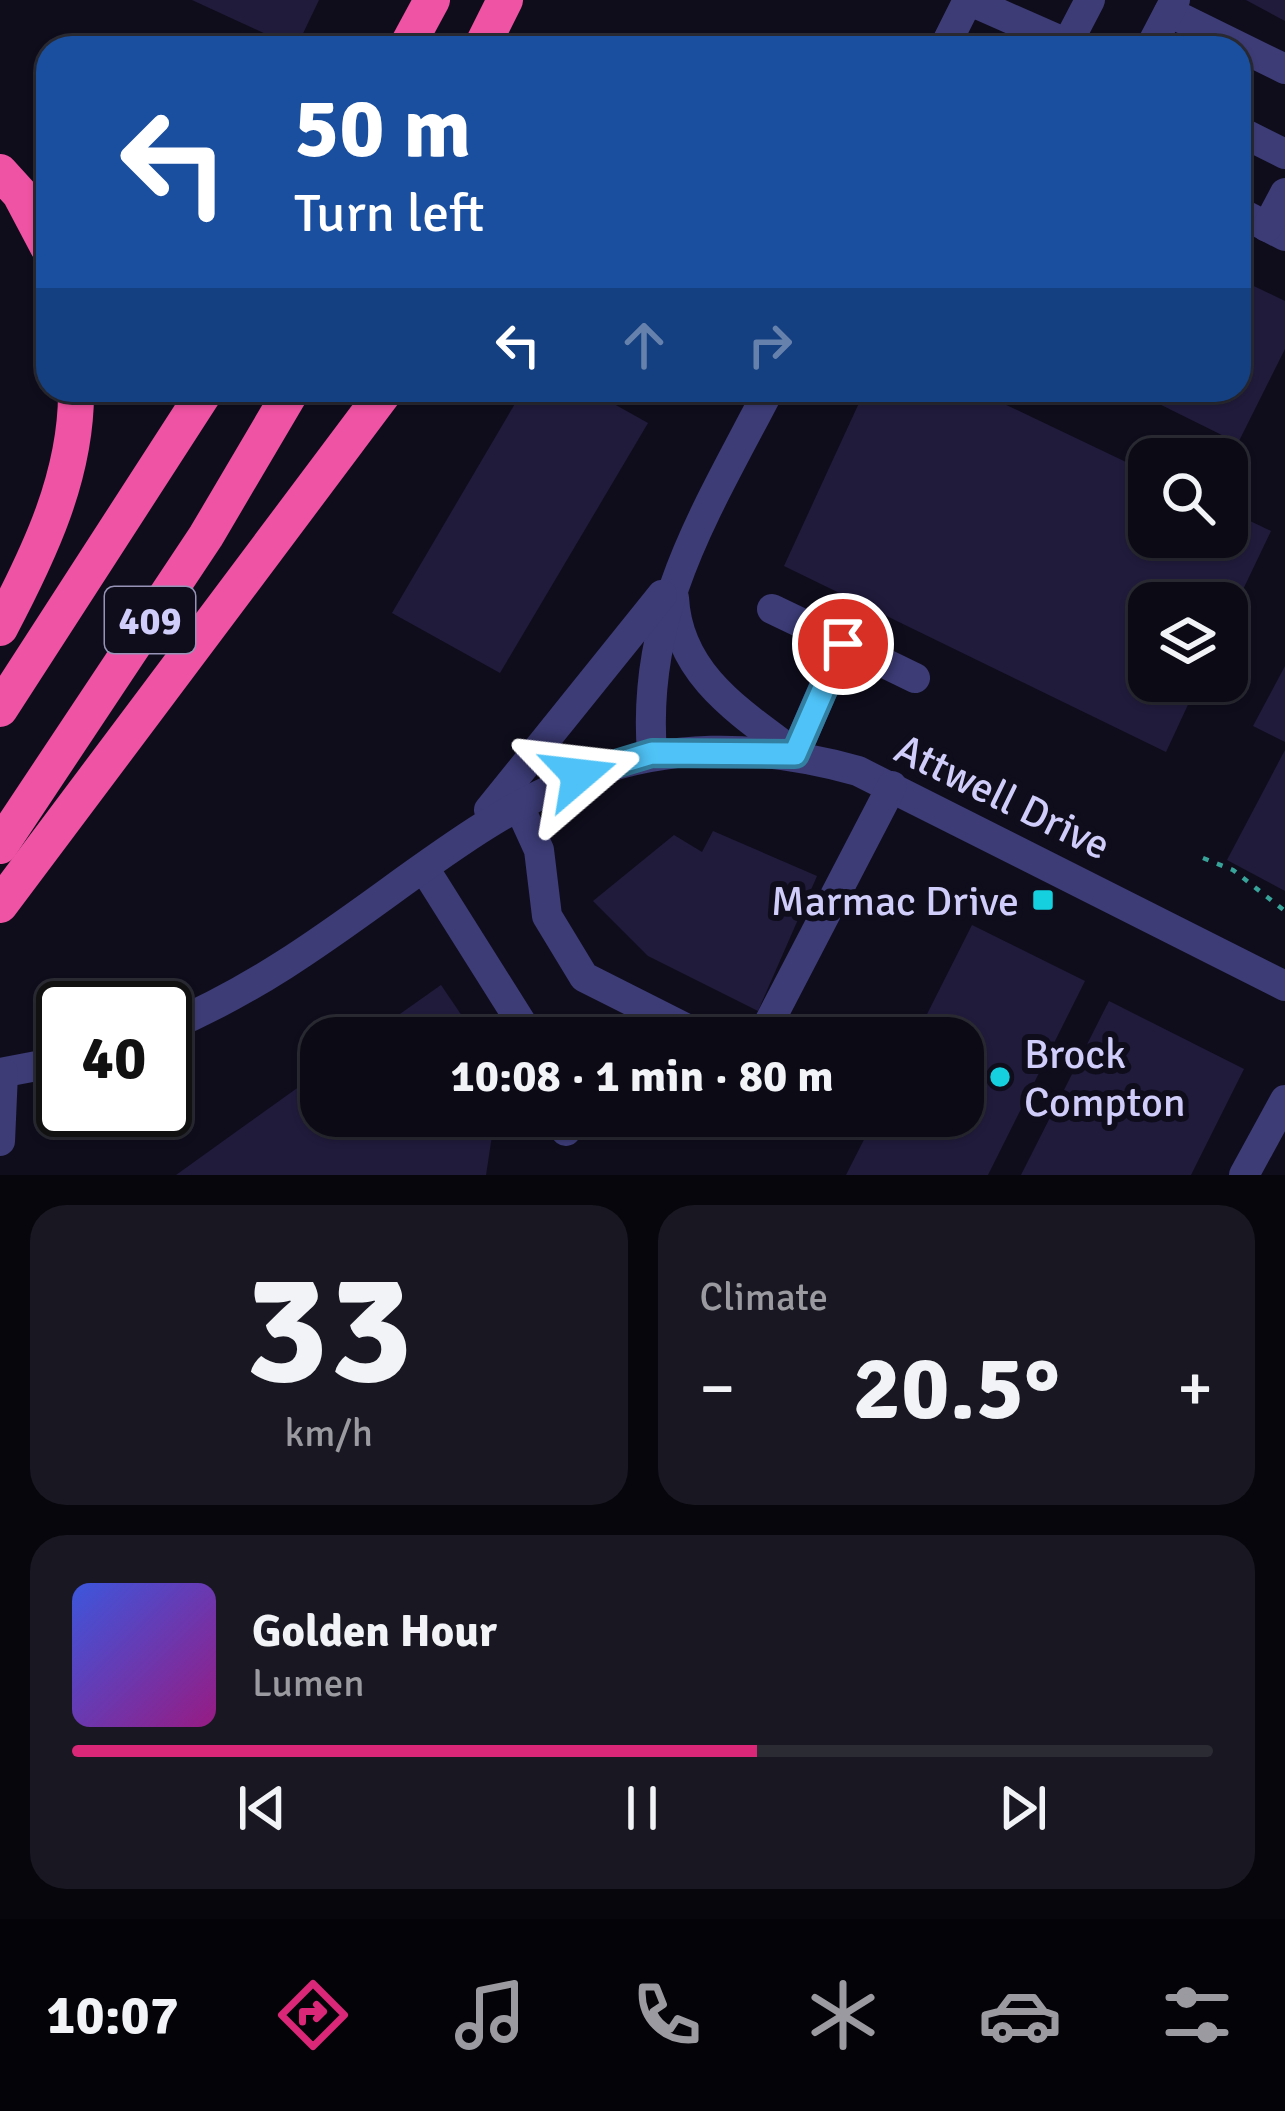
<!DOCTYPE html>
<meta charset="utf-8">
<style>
body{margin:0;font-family:Signika,sans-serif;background:#191822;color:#f1f3f6;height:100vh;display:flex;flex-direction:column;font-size:45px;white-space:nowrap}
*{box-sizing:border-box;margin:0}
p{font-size:39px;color:#9a9aa0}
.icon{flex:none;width:66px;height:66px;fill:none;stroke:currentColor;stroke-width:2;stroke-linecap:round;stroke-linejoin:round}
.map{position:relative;height:1175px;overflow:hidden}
.sheet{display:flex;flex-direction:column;gap:30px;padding:30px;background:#06060c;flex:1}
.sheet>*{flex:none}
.banner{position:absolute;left:36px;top:36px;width:1215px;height:366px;border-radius:36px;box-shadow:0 3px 9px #0004,0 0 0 3px #2b2b34;background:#1a4fa0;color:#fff;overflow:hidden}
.fabs{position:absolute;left:1128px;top:438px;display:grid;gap:24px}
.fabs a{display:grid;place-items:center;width:120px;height:120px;border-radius:24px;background:#0b0a15;box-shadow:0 3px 9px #0004,0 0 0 3px #2b2b34;font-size:60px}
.speed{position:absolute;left:36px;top:981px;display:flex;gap:24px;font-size:60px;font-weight:700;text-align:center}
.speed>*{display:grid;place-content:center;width:156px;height:156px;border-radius:50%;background:#0b0a15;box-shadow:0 3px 9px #0004,0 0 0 3px #2b2b34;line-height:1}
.speed .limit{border:6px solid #111;border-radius:18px;background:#fff;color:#111}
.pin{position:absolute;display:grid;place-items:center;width:102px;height:102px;color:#fff;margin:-51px;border:6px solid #fff;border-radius:50%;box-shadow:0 3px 12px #0007}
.me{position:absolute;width:132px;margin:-66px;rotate:73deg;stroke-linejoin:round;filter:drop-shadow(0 0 9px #0008)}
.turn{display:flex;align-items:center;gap:42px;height:252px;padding:0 60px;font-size:54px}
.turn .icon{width:156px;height:156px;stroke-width:2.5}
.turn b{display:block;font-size:84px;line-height:102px}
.lanes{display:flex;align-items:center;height:114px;padding:0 60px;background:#0003;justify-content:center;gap:60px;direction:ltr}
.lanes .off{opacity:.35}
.big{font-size:90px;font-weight:700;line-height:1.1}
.sheet .widget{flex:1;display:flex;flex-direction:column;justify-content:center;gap:18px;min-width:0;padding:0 42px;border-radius:36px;background:#191822}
.sheet .dial{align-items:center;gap:0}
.dial b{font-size:156px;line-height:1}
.song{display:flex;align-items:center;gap:36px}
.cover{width:144px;height:144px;border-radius:18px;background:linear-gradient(135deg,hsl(230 70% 55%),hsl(310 70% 35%))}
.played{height:12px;border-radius:6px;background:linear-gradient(90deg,#db2777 60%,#2b2b34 60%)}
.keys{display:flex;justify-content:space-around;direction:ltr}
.heat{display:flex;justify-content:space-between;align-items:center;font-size:66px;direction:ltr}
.sheet .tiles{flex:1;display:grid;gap:30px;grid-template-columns:1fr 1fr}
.widget:last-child{grid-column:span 2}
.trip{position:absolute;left:300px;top:1017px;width:684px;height:120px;border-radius:36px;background:#0b0a15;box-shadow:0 3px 9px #0004,0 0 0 3px #2b2b34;font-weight:700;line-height:120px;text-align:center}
.tabs{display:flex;height:192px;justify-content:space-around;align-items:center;background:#040408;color:#9a9aa0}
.tabs .icon{width:84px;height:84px}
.tabs .on{color:#db2777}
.tabs b{font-size:54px;color:#f1f3f6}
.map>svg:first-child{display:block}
.building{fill:#201b3b}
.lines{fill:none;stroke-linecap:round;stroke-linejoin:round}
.path{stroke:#38a399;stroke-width:4.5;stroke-dasharray:6 9;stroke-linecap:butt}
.minor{stroke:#3d3c77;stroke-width:30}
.highway{stroke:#ef53a3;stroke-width:36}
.route-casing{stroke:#337fa1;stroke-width:30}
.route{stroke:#4fc3f7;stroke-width:21}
.poi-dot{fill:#15d0de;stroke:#0f0d1c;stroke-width:4.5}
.labels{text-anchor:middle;stroke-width:12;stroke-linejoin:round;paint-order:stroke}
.shield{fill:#0f0d1c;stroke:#9693b7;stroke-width:3}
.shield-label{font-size:39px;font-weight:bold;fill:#d0cdfa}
.street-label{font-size:42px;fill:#d0cdfa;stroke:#0f0d1c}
.poi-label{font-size:42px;fill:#d0cdfa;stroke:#0f0d1c;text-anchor:end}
</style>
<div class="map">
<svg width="1285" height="1175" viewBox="0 0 1285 1175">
<rect width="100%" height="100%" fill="#0f0d1c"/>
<g class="building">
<path d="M192 0H319L296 48Z"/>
<path d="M1246 0H1285V21Z"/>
<path d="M1239 279 1285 301V349L1238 443 1131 390H1239Z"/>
<path d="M523 390H589L648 423 500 673 392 613Z"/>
<path d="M865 390H975L1149 473V537H1227V510L1271 531 1227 623V603H1149V681H1199L1166 752 784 566Z"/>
<path d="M1285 666V742L1253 726Z"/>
<path d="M1285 750V891L1227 860Z"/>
<path d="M713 831 817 876 758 1011 648 956 593 901 674 835 702 852Z"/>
<path d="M972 925 1085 981 988 1175H846L876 1116H963V1038H915Z"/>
<path d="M441 985 477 1038H366Z"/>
<path d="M1109 1001 1244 1069 1191 1175H1021Z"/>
<path d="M321 1071V1116H495L486 1175H176Z"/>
</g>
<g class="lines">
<path class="path" d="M1203 858 1233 870 1285 911"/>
<g class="minor">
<path d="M1169 12 1285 69"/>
<path d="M944 48 968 0 1077 48"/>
<path d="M1065 48 1090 0"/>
<path d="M1150 48 1175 0"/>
<path d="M1239 131 1285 154"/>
<path d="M1239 212 1285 236"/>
<path d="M1267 227 1285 193"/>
<path d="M674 598C678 673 738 711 793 752"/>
<path d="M772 609 843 643 795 754"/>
<path d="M843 643 915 678"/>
<path d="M652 753C641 611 706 512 769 390"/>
<path d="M518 804 539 850 547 916 584 977 705 1038"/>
<path d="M489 810 662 595"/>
<path d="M424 868 531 1038"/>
<path d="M165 1028C427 918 532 680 858 771L1285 986"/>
<path d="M761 1038 892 786"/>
<path d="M0 1073 63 1061"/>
<path d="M564 1116 566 1131"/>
<path d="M0 1141 3 1073"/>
<path d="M1244 1175 1285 1100"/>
</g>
<g class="highway">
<path d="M406 48 432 0"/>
<path d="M481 48 505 0"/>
<path d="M0 172 20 194 48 247"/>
<path d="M0 628C39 554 77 475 76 390"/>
<path d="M0 709 206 390"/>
<path d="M0 846 206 536 292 390"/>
<path d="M0 905 386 390"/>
</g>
</g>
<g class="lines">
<g class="route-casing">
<path id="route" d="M579 775 652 753 795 754 843 644"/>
</g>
<use href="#route" class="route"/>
</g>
<g class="poi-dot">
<rect x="1031" y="888" width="24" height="24" rx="6"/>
<circle cx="1000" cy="1077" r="12"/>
</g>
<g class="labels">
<rect class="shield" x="105" y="587" width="90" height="66" rx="9"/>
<g class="shield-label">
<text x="150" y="634">409</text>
</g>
<g class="street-label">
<text transform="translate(1003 796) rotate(26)" y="15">Attwell Drive</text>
</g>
<g class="poi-label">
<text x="1019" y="915">Marmac Drive</text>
<text x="1024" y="1068" text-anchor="start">Brock<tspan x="1024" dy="48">Compton</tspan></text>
</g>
</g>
</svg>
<div class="fabs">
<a><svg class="icon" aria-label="search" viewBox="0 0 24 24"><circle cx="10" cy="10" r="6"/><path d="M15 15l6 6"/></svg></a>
<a><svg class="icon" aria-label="layers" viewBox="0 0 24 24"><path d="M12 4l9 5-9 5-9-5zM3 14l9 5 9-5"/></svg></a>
</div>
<div class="speed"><div class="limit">40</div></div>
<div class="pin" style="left:843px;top:644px;background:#d93025"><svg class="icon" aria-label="arrive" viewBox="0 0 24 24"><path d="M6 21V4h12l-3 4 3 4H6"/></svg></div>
<svg class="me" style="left:579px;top:775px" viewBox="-20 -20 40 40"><path d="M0-17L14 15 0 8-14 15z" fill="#4fc3f7" stroke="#fff" stroke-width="4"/></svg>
<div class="trip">10:08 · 1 min · 80 m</div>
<div class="banner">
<div class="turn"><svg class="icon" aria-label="left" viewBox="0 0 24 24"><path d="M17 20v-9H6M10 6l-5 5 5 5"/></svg><div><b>50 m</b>Turn left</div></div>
<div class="lanes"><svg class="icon" aria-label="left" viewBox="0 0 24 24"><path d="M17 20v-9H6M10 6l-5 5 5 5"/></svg><svg class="icon off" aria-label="ahead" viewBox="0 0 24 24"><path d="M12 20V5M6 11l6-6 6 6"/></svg><svg class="icon off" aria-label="right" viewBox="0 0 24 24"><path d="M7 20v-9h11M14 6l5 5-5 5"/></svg></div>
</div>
</div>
<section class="sheet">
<div class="tiles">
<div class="widget dial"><b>33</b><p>km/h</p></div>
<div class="widget"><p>Climate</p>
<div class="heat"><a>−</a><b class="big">20.5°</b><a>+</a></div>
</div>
<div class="widget">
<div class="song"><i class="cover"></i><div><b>Golden Hour</b><p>Lumen</p></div></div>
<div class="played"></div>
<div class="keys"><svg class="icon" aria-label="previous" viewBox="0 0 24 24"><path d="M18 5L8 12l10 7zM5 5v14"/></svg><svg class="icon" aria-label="pause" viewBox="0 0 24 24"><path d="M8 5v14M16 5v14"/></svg><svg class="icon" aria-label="next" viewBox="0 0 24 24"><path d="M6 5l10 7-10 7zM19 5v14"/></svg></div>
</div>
</div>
</section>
<nav class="tabs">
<b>10:07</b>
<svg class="icon on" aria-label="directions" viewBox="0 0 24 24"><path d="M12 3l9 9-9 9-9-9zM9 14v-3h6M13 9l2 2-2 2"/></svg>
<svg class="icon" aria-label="music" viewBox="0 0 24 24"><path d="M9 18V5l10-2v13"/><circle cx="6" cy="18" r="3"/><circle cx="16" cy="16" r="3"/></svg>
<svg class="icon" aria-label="phone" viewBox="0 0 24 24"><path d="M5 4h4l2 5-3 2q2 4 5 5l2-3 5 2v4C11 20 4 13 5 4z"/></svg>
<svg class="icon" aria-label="climate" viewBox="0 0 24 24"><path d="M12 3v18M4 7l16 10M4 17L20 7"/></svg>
<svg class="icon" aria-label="car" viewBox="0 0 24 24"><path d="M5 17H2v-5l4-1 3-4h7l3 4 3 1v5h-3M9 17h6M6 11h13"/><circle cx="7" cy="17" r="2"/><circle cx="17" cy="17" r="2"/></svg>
<svg class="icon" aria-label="filters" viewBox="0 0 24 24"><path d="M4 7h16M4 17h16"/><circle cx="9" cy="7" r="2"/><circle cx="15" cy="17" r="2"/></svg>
</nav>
